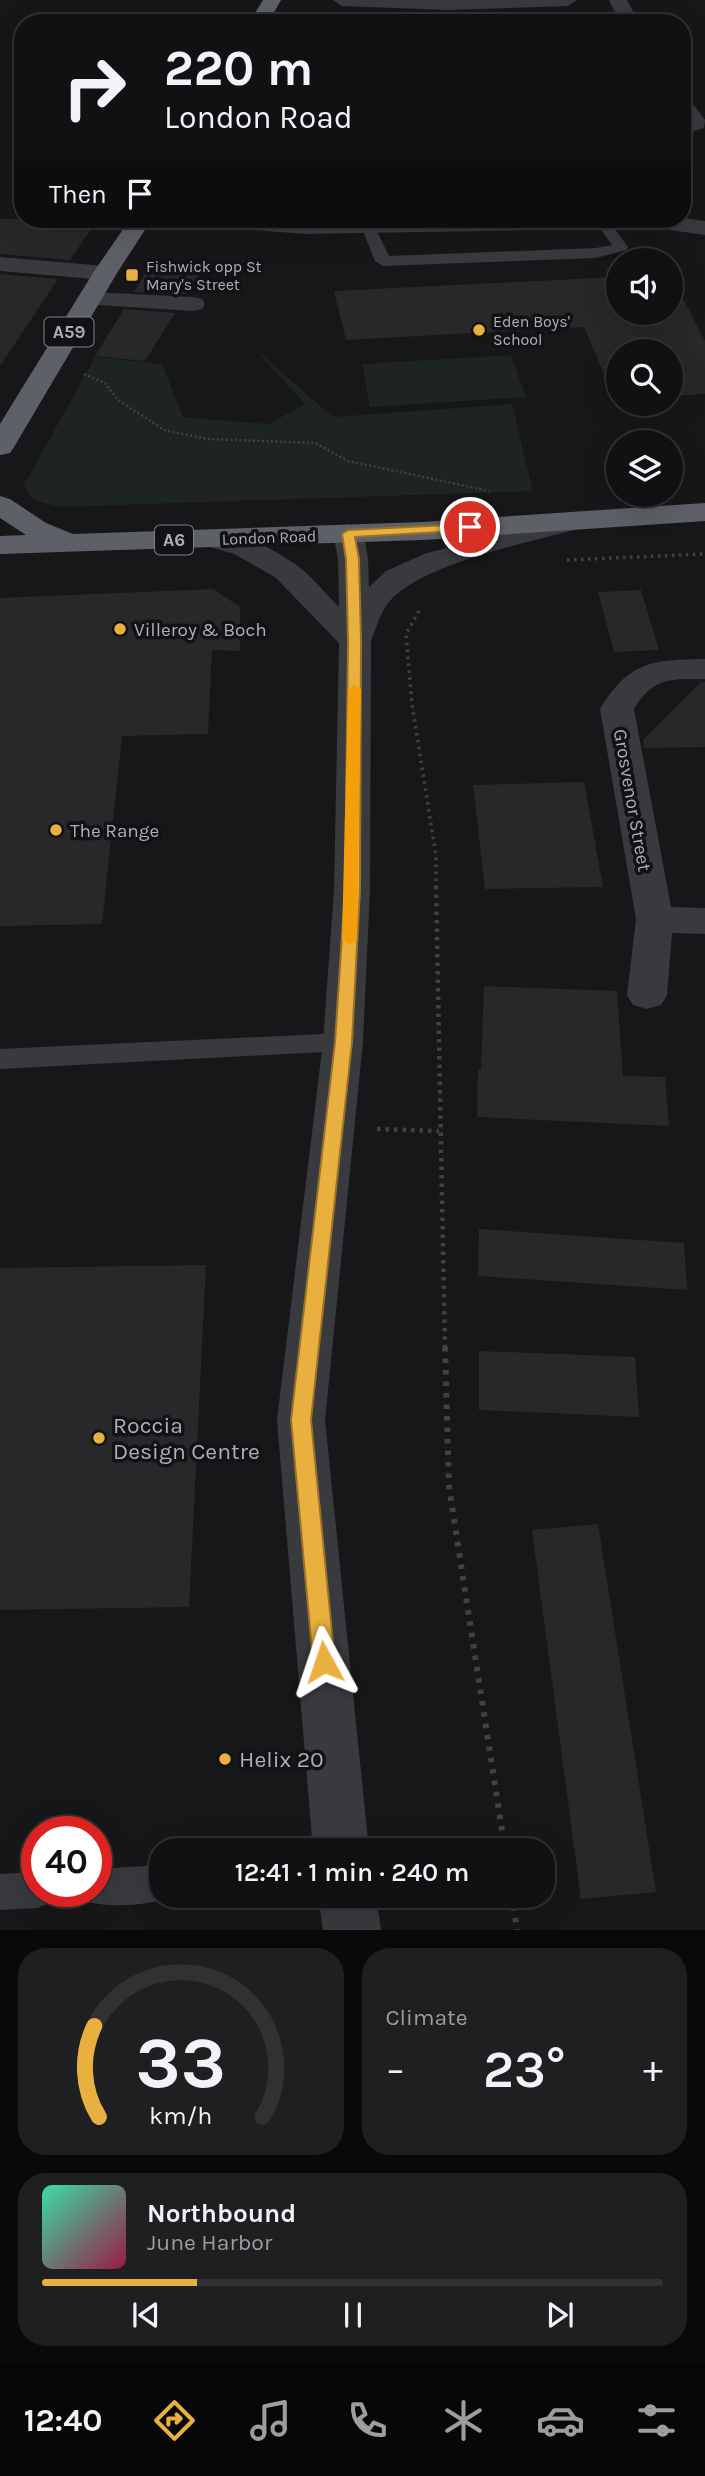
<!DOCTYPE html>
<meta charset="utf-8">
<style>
body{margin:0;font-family:Karla,sans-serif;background:#1e1f21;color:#f1f3f6;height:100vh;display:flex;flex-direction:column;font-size:26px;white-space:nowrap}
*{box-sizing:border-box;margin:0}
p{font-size:23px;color:#9c9da0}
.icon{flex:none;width:38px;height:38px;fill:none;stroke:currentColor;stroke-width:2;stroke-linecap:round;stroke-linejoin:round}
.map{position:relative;height:1930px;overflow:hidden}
.details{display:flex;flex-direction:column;gap:18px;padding:18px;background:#09090a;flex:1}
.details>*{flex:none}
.banner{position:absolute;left:14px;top:14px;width:677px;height:214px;border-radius:28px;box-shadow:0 7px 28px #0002,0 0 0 2px #303133;background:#111113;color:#f1f3f6;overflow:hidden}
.controls{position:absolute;left:606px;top:248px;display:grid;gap:14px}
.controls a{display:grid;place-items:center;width:77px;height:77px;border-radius:50%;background:#111113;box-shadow:0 7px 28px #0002,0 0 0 2px #303133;font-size:35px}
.speed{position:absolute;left:21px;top:1816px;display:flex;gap:14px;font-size:35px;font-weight:700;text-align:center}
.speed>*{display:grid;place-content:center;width:91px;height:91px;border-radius:50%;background:#111113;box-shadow:0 7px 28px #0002,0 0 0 2px #303133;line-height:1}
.speed .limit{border:10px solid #d22;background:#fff;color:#111}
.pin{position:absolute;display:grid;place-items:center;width:60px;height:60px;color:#fff;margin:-30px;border:4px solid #fff;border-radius:50%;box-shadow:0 2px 7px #0007}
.me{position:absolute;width:77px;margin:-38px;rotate:355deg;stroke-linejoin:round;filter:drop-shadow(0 0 5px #0008)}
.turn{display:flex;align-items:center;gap:24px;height:147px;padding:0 35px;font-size:32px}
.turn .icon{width:91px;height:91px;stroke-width:2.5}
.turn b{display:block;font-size:49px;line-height:60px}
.then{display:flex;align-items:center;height:66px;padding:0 35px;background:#0003;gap:14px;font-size:26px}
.big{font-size:52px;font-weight:600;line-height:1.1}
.details .tile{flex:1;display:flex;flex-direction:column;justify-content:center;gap:10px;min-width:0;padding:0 24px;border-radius:28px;background:#1e1f21}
.details .dial{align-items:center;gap:0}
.dial svg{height:182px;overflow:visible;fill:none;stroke:#303133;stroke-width:7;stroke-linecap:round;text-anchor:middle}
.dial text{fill:#f1f3f6;stroke:none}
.song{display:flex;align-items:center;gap:21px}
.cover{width:84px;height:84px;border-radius:10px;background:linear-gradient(135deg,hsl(160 70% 55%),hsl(340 70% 35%))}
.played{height:7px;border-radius:4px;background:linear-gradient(90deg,#eab03f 25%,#303133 25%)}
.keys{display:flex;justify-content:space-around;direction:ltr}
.heat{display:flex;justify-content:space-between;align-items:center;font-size:38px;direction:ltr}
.details .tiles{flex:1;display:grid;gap:18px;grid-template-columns:1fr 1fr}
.tile:last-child{grid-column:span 2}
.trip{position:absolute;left:149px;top:1838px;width:406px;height:70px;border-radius:28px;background:#111113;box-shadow:0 7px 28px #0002,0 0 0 2px #303133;font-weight:600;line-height:70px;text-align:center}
.dock{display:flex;height:112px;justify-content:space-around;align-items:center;background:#070708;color:#9c9da0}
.dock .icon{width:49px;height:49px}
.dock .active{color:#eab03f}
.dock b{font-size:32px;color:#f1f3f6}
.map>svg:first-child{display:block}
.green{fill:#1e241f}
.building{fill:#28282a}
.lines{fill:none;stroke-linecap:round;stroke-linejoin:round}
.path-far3{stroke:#3f4145;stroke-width:2.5;stroke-dasharray:2 2.5;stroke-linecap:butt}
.path-far2{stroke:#3f4145;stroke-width:3.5;stroke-dasharray:2.5 4.5;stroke-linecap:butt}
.path-far1{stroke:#3f4145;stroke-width:4.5;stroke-dasharray:3.5 5;stroke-linecap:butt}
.path{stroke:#3f4145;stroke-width:6;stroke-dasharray:4.5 7;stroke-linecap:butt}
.service{fill:#393a3e;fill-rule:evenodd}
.minor{fill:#393a3e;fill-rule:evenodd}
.tertiary{fill:#393a3e;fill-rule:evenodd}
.trunk{fill:#5d6066;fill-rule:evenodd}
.route{fill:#eab03f;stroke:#987229;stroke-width:2}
.slow{fill:#f59e0b}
.poi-dot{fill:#eab03f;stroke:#121214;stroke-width:2.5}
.labels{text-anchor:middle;stroke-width:7;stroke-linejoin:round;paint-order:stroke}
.far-poi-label{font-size:16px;fill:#aaafb9;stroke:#121214;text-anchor:start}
.far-street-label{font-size:16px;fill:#aaafb9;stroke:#121214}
.shield{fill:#121214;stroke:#7c8088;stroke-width:2}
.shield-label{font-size:18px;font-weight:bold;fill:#aaafb9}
.poi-label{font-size:19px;fill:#aaafb9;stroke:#121214;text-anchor:start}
.street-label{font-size:19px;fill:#aaafb9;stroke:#121214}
.near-poi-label{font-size:23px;fill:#aaafb9;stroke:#121214;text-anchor:start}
</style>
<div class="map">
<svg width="705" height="1930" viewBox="0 0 705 1930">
<rect width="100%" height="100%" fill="#171719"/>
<g class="green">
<path d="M254 348 333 417 512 404 533 491 60 507 33 500 24 485 95 357 162 364 183 417 269 424 305 404Z"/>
<path d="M511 355 526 397 370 407 362 364Z"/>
</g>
<g class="building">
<path d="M0 219H98L70 260 0 254Z"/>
<path d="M151 263 187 265 184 273 199 274 187 294 134 292Z"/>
<path d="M0 274 58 279 0 366Z"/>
<path d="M618 277V313H670V292L679 291 705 341V394L670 396V352H618V399H615L584 327 346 340 334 291Z"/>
<path d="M124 309 175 313 145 361 95 356Z"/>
<path d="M213 589 240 607V651L212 650 208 734 122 736 102 924 0 926V598Z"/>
<path d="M641 590 659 650 614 652 598 592Z"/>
<path d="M701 682H705V747L644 748 643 740Z"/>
<path d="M584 782 603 887 485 889 473 785Z"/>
<path d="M484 986 617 991 623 1076 665 1077 669 1126 477 1117 478 1069 481 1070Z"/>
<path d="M479 1229 684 1243 687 1290 478 1276Z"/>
<path d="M206 1265 189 1607 0 1610V1268Z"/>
<path d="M479 1351 635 1357 639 1417 479 1410Z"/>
<path d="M598 1524 656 1892 581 1899 532 1530Z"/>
</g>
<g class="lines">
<path class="path-far3" d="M84 374 105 383 118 400 164 430 207 439 315 443 348 461 489 491"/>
<g class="path-far2">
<path d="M567 560 705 554"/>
<path d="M419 611 406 634 412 704 436 856V888"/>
</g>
<g class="path-far1">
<path d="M436 886 445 1349"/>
<path d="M377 1129 439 1131"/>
</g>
<g class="path">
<path d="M445 1347 449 1487 505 1850"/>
<path d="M512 1895 517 1930"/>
</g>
<g class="service">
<path d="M602 219 608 220 628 247 626 250 596 258 383 266 375 261 361 226 363 223H373L389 256 596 248 612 245 596 223Z"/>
<path d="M343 1033 352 1035 356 1042 352 1049 343 1051 0 1069V1049Z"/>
<path d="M161 1865V1895H174C154 1906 104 1909 83 1900L80 1892H96V1869Z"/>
<path d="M37 1872V1892H55L50 1903 37 1908 0 1910V1874Z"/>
</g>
<g class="minor">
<path d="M333 0H577L568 6 448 10 342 6Z"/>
<path d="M609 0H627L639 23H620Z"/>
<path d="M682 97 689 99 705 120 704 128 682 135Z"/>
<path d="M682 218 705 221V235L656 228 306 234 204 226 196 224 193 219Z"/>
<path d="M0 257 105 266 114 268 117 273 114 278 105 280 0 271Z"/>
<path d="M90 292 193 297 202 299 205 304 202 309 193 311 81 304 78 299 81 294Z"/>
<path d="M705 659V679C671 679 653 677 634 709L671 907 705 908V934L672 933 667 995 661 1005 647 1009 633 1005 627 995 636 919 600 709C630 661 651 660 705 659Z"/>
</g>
<g class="tertiary">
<path d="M579 511 589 514 594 520 589 526C537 541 423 562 389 602 380 612 376 629 371 641L370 890 363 1042 325 1420 369 1850H313L277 1420 323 1042 334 890 339 643 275 577 234 554 203 545 198 539 203 533C231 526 272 548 295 564 311 575 325 593 339 607L338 559 333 533 338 527 348 524 358 527C370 543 368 568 369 587L386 571 424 554Z"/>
<path d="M318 1895H376L381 1930H323Z"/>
</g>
<g class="trunk">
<path d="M263 0H281L268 23H249Z"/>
<path d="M130 219H152L117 273 14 447 10 453 0 455V424L93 273Z"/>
<path d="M0 496 10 499 46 523 73 534 423 522 705 503V521L423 540 0 554V536L26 535 0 518Z"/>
</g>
</g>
<path class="route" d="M470 524 476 527 474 530 355 537 359 559 361 641 360 890 352 1042 311 1420 335 1662 331 1669 324 1672 316 1669 313 1662 291 1420 335 1042 345 890 348 641 346 559 342 534 348 530Z"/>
<path class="slow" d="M354 685 361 689 357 940 349 945 342 940 348 689Z"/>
<g class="poi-dot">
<rect x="125" y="268" width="14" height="14" rx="3.5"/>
<circle cx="479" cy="330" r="7"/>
<circle cx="120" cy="629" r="7"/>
<circle cx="56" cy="830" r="7"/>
<circle cx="99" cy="1438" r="7"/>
<circle cx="225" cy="1759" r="7"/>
</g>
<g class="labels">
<g class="far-poi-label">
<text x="146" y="272">Fishwick opp St<tspan x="146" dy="18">Mary's Street</tspan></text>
<text x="493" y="327">Eden Boys'<tspan x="493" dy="18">School</tspan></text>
</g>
<g class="far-street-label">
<text transform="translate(269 537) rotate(-2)" y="6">London Road</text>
</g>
<g class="shield">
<rect x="44.5" y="317.5" width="49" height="29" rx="5"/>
<rect x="155" y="525.5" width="38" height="29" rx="5"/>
</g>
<g class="shield-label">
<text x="69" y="338">A59</text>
<text x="174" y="546">A6</text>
</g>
<g class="poi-label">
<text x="134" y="636">Villeroy &amp; Boch</text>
<text x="70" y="837">The Range</text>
</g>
<g class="street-label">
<text transform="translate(633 800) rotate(80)" y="7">Grosvenor Street</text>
</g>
<g class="near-poi-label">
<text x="113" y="1433">Roccia<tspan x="113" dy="26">Design Centre</tspan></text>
<text x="239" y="1767">Helix 20</text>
</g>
</g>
</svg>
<div class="controls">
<a><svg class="icon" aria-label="sound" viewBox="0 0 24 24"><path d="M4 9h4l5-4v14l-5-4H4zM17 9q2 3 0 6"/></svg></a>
<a><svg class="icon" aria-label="search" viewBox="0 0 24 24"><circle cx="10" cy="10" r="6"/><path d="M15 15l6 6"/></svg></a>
<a><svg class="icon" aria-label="layers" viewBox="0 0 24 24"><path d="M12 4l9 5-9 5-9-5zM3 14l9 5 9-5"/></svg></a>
</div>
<div class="speed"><div class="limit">40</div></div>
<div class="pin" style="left:470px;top:527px;background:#d93025"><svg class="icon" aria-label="arrive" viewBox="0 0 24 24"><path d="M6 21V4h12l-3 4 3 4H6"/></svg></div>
<svg class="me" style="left:324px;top:1662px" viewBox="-20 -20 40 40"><path d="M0-17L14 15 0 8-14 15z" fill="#eab03f" stroke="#fff" stroke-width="4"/></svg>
<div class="trip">12:41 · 1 min · 240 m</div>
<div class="banner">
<div class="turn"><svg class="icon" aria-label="right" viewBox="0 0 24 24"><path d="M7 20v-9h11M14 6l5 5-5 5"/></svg><div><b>220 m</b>London Road</div></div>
<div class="then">Then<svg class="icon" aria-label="arrive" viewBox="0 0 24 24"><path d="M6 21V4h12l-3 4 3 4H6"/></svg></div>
</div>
</div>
<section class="details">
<div class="tiles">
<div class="tile dial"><svg viewBox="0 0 100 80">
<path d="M14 69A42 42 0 1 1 86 69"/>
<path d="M14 69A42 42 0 0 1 12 29" stroke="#eab03f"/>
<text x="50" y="56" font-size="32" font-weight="700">33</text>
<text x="50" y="72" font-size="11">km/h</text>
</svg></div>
<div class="tile"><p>Climate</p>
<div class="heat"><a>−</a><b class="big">23°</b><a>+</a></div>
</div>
<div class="tile">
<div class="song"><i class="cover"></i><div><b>Northbound</b><p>June Harbor</p></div></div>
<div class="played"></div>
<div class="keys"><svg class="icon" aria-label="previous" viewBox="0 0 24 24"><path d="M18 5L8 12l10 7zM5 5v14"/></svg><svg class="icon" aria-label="pause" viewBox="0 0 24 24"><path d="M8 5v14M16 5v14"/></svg><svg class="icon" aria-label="next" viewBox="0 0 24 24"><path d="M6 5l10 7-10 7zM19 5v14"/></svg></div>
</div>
</div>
</section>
<nav class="dock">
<b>12:40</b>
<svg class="icon active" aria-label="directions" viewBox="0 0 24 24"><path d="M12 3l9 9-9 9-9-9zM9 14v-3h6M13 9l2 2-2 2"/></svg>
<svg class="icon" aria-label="music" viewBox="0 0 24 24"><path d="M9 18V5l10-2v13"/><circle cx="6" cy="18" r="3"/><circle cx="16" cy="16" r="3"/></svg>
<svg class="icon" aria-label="phone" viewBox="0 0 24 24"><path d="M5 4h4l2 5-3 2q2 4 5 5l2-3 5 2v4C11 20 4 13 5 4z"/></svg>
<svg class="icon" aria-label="climate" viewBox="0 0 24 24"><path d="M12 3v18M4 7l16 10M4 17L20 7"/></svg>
<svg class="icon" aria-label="car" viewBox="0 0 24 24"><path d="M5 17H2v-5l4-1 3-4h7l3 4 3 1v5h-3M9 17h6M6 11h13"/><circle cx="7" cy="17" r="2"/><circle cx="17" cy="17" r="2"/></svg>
<svg class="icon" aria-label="filters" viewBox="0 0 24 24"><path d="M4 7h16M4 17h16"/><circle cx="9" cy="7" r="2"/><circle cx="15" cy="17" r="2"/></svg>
</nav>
